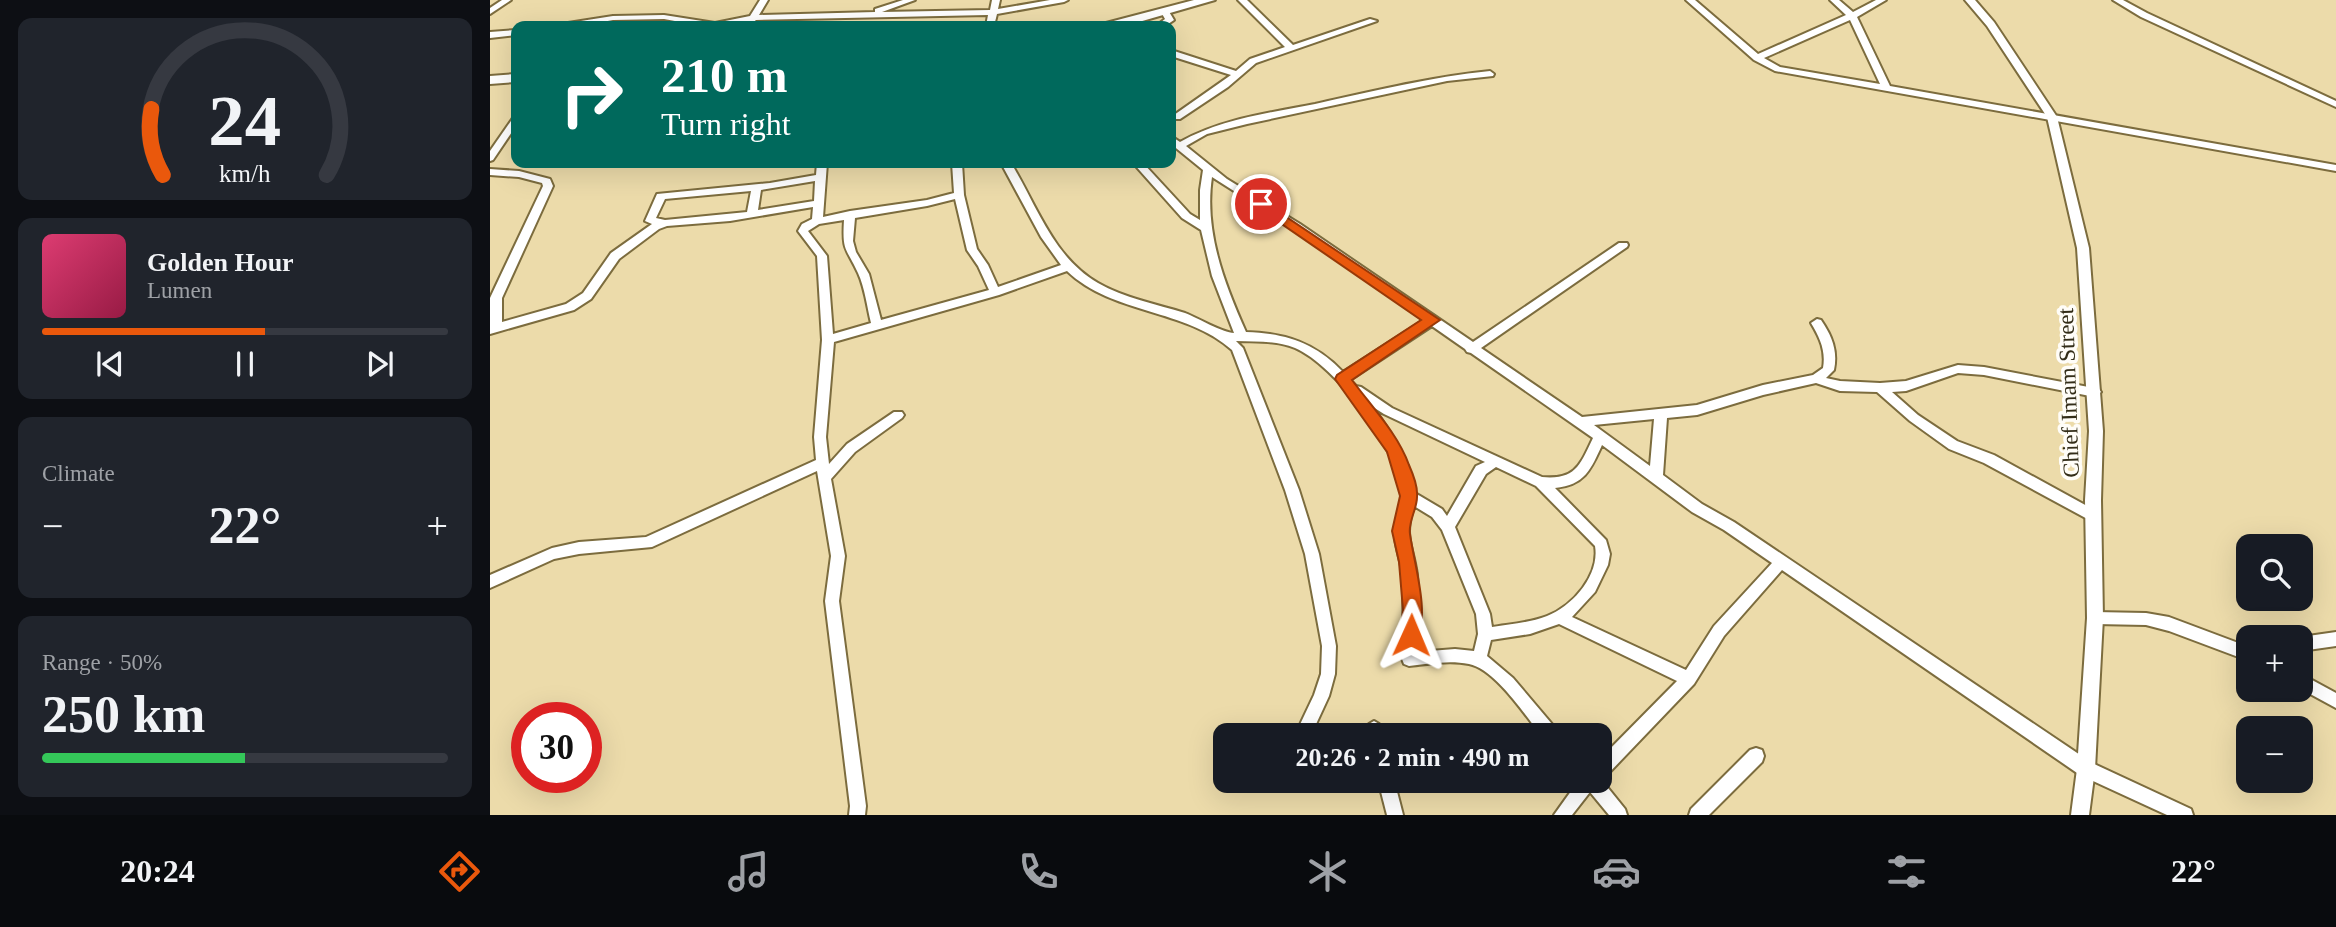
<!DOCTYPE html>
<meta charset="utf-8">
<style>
body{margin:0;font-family:"Times New Roman",serif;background:#20242c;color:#f1f3f6;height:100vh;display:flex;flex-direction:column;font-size:26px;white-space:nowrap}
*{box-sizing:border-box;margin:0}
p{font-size:23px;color:#9ea1a6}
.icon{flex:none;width:38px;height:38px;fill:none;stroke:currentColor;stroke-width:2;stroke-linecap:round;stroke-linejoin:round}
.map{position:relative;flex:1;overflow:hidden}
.sheet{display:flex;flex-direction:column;gap:18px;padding:18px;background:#0d0f14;width:490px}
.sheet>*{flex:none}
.banner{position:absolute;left:21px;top:21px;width:665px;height:147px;border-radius:14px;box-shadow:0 7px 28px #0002;background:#00695c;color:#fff;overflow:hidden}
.buttons{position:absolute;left:1746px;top:534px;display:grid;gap:14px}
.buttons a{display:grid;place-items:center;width:77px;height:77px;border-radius:14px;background:#171b24;box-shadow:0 7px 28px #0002;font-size:35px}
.speed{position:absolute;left:21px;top:702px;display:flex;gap:14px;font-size:35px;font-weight:700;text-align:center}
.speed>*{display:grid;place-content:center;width:91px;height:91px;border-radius:50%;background:#171b24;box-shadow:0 7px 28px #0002;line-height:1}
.speed .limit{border:10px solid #d22;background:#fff;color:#111}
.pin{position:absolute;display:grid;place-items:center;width:60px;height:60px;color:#fff;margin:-30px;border:4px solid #fff;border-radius:50%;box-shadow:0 2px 7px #0007}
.me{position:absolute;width:77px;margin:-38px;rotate:1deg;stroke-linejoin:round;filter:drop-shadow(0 0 5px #0008)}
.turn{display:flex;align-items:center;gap:24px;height:147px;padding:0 35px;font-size:32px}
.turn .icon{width:91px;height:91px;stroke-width:2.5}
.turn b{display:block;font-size:49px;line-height:60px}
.big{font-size:52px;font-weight:800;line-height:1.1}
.sheet .tile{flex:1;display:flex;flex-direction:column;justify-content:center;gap:10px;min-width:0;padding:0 24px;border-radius:14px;background:#20242c}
.sheet .dial{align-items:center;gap:0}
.dial svg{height:182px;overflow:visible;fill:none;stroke:#363941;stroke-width:7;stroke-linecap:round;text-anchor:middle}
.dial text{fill:#f1f3f6;stroke:none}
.song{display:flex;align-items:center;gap:21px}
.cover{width:84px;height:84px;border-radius:10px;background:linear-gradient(135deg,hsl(340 70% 55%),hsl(340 70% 35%))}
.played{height:7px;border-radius:4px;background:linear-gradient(90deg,#ea580c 55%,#363941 55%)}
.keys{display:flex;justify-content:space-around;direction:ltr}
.heat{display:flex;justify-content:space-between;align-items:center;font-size:38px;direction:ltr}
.charge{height:10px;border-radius:5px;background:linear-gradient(90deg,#34c759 50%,#363941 0)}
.trip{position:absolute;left:723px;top:723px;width:399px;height:70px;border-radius:14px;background:#171b24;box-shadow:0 7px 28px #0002;font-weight:800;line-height:70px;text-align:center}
.tabs{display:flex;height:112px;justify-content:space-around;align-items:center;background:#090b0e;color:#9ea1a6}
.tabs .icon{width:49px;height:49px}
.tabs .selected{color:#ea580c}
.tabs b{font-size:32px;color:#f1f3f6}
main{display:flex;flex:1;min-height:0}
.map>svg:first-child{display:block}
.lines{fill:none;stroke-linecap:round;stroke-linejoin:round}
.minor-casing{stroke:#7c6c3e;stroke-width:4}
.tertiary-casing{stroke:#7c6c3e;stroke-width:4}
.trunk-casing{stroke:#7c6c3e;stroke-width:4}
.minor{fill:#fff;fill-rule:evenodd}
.tertiary{fill:#fff;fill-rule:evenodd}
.trunk{fill:#fff;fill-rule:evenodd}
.route{fill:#ea580c;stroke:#983908;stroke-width:2}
.labels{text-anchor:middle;stroke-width:7;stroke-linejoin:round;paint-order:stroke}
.street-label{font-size:23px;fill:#332d19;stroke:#fffdf8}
</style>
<main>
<section class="sheet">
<div class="tile dial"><svg viewBox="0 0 100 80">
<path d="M14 69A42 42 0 1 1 86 69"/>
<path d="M14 69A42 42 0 0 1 9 40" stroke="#ea580c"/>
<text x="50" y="56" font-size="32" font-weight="700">24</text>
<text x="50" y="72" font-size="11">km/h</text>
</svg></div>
<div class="tile">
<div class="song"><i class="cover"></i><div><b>Golden Hour</b><p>Lumen</p></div></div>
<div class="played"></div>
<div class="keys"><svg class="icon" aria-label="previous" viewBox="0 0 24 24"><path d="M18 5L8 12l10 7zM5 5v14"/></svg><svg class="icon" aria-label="pause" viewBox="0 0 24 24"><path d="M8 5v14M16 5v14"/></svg><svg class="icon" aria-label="next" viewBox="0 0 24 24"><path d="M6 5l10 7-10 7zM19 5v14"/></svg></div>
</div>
<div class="tile"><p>Climate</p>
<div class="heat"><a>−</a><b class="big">22°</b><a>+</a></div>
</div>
<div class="tile"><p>Range · 50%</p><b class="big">250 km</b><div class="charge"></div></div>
</section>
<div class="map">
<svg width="1846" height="815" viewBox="0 0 1846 815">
<rect width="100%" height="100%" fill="#ecdbaa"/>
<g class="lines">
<g class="minor-casing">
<g id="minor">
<path d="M12 0H21L0 14V8Z"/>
<path d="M270 0H278L269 15 385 12V9L413 0H425L392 12 500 10 502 0H510L508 9 560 0H578L574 2 507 14 504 26H496L498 15 266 20 260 25H257V22L236 26H212L174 19 123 20 91 26H74L78 23 123 16 174 15 225 23 260 16Z"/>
<path d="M748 0H757L803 45 880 19 887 21 766 63 738 87 690 119H684V115L741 75 681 56V50L746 71 760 59 795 47Z"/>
<path d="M1196 0H1205L1268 54 1356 15 1340 0H1349L1363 12 1386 0H1396L1367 17 1400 86 1846 165V171L1285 71 1264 60ZM1360 20 1390 84 1290 67 1274 58Z"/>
<path d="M1623 0H1633L1657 13 1846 101V107L1651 17Z"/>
<path d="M672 10H678L684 20 675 26H666L675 19 671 12Z"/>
<path d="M26 30V35L0 38V32Z"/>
<path d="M1000 71 1004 74 1003 76 957 81 757 124 717 134 696 146 737 179 810 224 983 342 1129 243H1137L1138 245 1137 247 991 348 1092 417 1207 405 1273 385 1323 375 1333 368C1336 351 1330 338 1321 323L1327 319 1331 320C1342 336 1348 351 1344 370L1336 378 1350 381 1390 383 1416 381 1468 365 1494 367 1609 389 1611 392 1605 397 1494 375 1468 373 1416 391 1402 392 1428 415 1467 441 1504 455 1608 512 1610 516 1608 520 1603 522 1494 463 1459 449 1420 421 1387 392 1350 391 1326 383 1273 395 1207 415 1177 418 1173 475 1212 504 1244 522 1602 763 1701 809 1703 815H1677L1590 775 1292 570 1234 636 1204 684 1116 776 1110 778V759L1187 681 1069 624 1040 634 1001 640 997 656 1023 678 1067 730 1069 735H1051C1035 715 1005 669 979 664 959 660 938 664 919 666L914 664 912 659C913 630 915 602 912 573 911 561 906 549 905 537 903 522 913 509 912 495 910 450 845 365 805 348 786 340 766 342 746 341L753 348 809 490 829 554 846 646 845 674 839 696 821 735H805L824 695 831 674 832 646 815 554 795 490 742 350C695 308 623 315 577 271L509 295 344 342 336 437 339 464 357 444 404 412H412L414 415 412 418 365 452 341 479 355 556 349 601 376 806 375 815H359L360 806 335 601 341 556 327 471 162 547 89 554 64 559 0 588V575L62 548 89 542 156 537 326 460 324 437 332 340 327 256 308 231 312 224 322 219 323 207 240 221 177 226 169 229 129 259 101 299 84 310 0 334V298L53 186 52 183 29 177 0 175V169L29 171 60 179 63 186 12 298V322L76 304 93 293 121 253 162 224 155 221 167 194 280 183 326 175 327 163H337L333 217 360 211 437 200 464 193 462 163H472L474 195 487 249 498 265 508 287 571 265 551 237 511 163H521C547 206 563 257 608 283 634 298 666 304 695 313 708 318 733 333 744 333L722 276 711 230 692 218 643 163H653L700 214 710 220V190L713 170 681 144V136L690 142C731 119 779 113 825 104 883 91 941 77 1000 71ZM722 177 802 228 934 320 853 372C826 343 795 333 756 332 734 283 714 231 722 177ZM325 181 324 201 268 210 271 190ZM261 191 257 212 175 220 166 218 175 199ZM465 199 477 250 488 266 499 290 391 320 379 274 366 252 363 241 365 218 437 206ZM354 220C352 252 356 247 368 273 375 288 377 307 381 323L343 334 337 256 318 231 329 224ZM942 326 975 349 977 352 981 353 1103 438C1090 465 1086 480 1052 477L902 408 871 387 866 386 860 380ZM883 407 894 414 995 462 986 466 957 516 952 509 925 493C919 461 902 434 883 407ZM1164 419 1160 466 1104 425ZM1112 445 1202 512 1234 530 1282 563 1224 626 1196 670 1082 617 1105 592 1118 565 1120 554 1116 540 1065 488C1095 485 1101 469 1112 445ZM1006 467 1046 486 1105 546C1110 575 1083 606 1057 616 1039 623 1020 624 1002 627L1000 614 965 527 996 474ZM924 506 942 517 952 530 986 614 988 634 984 651 965 649 927 652C928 626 929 600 927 575 923 544 913 538 924 506Z"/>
<path d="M26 117V126L3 160 0 161V151L23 118Z"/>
<path d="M1605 612 1656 613 1679 617 1759 647V661L1679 631 1656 625 1605 624 1600 623 1598 618 1600 613Z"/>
<path d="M1846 632V646L1811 651V637Z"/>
<path d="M1811 674 1846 693V708L1811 689Z"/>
<path d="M884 721 889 724 893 735H877L876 729 879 724Z"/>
<path d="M1266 748 1272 750 1274 756 1272 762 1219 815H1199L1201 809 1260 750Z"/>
<path d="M1110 778 1135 809 1137 815H1119L1100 792 1082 815H1064L1089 780H1110Z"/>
<path d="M888 780H904L913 815H897Z"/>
</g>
</g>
<g class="tertiary-casing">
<path id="tertiary" d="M1475 0H1485L1504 22 1567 117 1599 248 1613 431 1611 500 1613 618 1605 769 1599 815H1581L1587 769 1597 618 1595 500 1599 431 1587 248 1557 117 1497 26Z"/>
</g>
<g class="trunk-casing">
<g id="trunk">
<path d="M704 0H725L635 26H614L616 23Z"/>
<path d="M26 74V82L0 84V76Z"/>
</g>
</g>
<use href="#minor" class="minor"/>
<use href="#tertiary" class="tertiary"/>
<use href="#trunk" class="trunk"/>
</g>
<path class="route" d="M771 200 950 320 862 380C882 407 908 434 919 465 923 474 928 488 927 497 927 509 918 522 920 534 924 564 940 612 927 641L921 643 914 641 911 635 913 610 909 562 902 531 910 496 897 452 845 379 847 375 931 320 767 207 765 204Z"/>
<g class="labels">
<g class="street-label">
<text transform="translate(1578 393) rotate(-92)" y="8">Chief Imam Street</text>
</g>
</g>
</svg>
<div class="buttons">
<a><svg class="icon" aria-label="search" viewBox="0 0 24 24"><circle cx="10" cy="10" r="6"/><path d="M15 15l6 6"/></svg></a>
<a>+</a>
<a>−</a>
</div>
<div class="speed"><div class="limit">30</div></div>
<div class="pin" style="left:771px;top:204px;background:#d93025"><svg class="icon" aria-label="arrive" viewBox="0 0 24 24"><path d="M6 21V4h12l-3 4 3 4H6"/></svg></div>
<svg class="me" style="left:921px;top:635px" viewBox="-20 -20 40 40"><path d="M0-17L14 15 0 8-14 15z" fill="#ea580c" stroke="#fff" stroke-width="4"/></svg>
<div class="trip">20:26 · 2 min · 490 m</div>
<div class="banner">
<div class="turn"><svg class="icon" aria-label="right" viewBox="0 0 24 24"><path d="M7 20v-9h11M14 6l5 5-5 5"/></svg><div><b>210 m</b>Turn right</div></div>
</div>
</div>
</main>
<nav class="tabs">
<b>20:24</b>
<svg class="icon selected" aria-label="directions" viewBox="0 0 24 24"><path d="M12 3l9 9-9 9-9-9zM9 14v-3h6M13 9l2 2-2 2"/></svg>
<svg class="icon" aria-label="music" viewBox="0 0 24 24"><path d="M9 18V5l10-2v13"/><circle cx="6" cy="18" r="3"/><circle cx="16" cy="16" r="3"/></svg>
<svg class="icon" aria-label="phone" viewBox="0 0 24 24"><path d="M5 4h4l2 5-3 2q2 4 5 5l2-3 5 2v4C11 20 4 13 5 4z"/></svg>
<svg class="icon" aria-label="climate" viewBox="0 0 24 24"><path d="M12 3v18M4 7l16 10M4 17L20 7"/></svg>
<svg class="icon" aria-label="car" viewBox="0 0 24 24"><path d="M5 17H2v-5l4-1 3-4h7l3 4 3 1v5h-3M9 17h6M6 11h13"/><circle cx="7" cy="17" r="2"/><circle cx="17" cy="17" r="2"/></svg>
<svg class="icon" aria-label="filters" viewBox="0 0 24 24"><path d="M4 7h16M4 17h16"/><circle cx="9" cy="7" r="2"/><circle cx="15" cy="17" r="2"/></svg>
<b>22°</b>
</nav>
